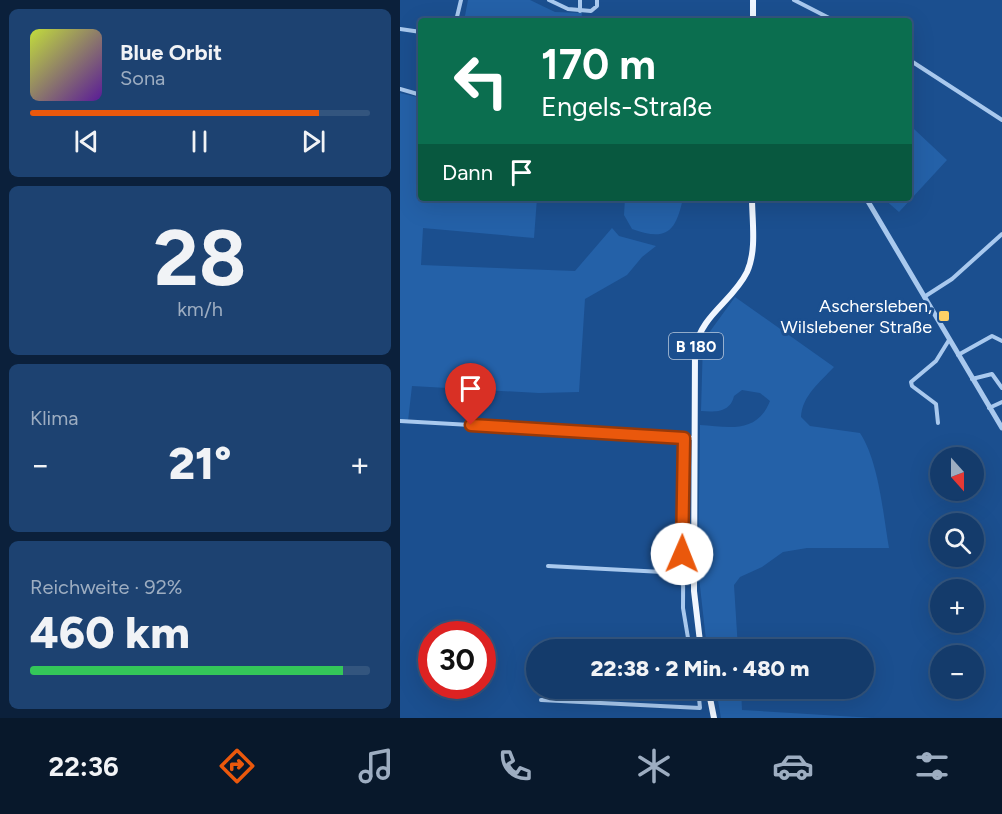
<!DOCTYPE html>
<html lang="de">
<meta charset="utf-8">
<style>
body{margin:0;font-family:Figtree,sans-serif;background:#1d4271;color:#f1f3f6;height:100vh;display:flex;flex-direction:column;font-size:22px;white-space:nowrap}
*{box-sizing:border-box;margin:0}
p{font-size:20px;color:#9dadc1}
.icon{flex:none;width:33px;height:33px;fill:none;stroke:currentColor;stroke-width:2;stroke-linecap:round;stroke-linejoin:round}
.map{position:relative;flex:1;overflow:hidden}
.drawer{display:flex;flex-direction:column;gap:9px;padding:9px;background:#0b203b;width:400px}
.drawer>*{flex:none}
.banner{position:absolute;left:18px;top:18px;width:494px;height:183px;border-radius:6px;box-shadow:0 6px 24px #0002,0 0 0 2px #33557e;background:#0b6e4f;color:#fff;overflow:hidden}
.needle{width:39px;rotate:159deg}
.tools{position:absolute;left:530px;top:447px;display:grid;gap:12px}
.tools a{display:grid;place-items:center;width:54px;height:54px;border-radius:50%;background:#143b6b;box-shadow:0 6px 24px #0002,0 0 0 2px #33557e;font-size:30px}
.speed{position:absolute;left:18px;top:621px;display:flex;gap:12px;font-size:30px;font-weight:700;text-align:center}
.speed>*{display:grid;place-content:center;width:78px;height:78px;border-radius:50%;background:#143b6b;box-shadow:0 6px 24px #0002,0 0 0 2px #33557e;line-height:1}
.speed .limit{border:9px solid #d22;background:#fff;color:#111}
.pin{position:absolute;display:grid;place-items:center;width:51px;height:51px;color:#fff;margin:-62px -26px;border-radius:50% 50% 50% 0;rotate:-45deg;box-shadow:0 0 6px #0007}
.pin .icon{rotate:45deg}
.me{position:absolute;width:66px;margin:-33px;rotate:1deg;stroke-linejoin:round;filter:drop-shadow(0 0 4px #0008)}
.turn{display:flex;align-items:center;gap:21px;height:126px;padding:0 24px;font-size:27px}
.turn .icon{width:78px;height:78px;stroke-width:2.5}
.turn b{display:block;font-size:42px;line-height:51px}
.then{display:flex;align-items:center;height:57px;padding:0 24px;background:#0003;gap:12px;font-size:22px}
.big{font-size:45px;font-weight:800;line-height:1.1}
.drawer .tile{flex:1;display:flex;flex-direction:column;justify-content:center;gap:9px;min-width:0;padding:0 21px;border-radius:9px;background:#1d4271}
.drawer .dial{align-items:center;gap:0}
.dial b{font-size:78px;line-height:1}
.song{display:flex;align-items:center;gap:18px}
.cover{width:72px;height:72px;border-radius:9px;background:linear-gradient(135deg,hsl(70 70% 55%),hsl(270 70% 35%))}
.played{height:6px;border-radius:3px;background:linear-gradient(90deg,#ea580c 85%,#33557e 85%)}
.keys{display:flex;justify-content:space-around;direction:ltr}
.heat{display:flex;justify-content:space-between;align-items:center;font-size:33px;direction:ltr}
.charge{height:9px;border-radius:4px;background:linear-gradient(90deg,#34c759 92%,#33557e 0)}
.trip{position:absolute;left:126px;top:639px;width:348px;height:60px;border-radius:30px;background:#143b6b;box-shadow:0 6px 24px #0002,0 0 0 2px #33557e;font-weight:800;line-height:60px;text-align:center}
.dock{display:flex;height:96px;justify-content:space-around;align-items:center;background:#08182b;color:#9dadc1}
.dock .icon{width:42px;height:42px}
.dock .on{color:#ea580c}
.dock b{font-size:27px;color:#f1f3f6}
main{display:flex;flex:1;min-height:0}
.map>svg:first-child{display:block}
.green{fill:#2461a8}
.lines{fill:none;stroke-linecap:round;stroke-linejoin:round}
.minor{stroke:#a9c9ee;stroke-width:4}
.tertiary{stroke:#a9c9ee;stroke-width:5}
.primary{stroke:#f0f6ff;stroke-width:6}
.route-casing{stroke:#983908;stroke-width:15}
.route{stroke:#ea580c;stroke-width:10}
.poi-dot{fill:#ffd166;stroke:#1b4f8f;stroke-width:2}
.labels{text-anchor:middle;stroke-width:6;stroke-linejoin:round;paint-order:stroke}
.shield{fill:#1b4f8f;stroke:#bbcadd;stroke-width:1.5}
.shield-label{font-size:16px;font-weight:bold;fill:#fff}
.poi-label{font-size:18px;fill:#fff;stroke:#1b4f8f;text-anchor:end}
</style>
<main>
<section class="drawer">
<div class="tile">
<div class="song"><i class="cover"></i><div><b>Blue Orbit</b><p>Sona</p></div></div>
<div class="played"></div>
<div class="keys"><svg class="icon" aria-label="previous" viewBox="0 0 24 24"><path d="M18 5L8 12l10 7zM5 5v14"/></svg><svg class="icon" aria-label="pause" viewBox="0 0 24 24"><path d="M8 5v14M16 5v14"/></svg><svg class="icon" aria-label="next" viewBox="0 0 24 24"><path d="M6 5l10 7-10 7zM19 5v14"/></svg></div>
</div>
<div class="tile dial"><b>28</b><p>km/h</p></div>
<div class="tile"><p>Klima</p>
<div class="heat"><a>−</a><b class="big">21°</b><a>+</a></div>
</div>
<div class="tile"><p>Reichweite · 92%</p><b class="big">460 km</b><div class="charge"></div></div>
</section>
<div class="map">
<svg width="602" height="718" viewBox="0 0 602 718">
<rect width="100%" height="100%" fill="#1b4f8f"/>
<g class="green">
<path d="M68 0H130L155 12 182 13 181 21H64Z"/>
<path d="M0 93 21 98V198H137L134 238 23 228 21 265 175 271 212 228 219 236 256 246 242 257 227 275 185 299 179 392 139 393 12 386 8 421H0Z"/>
<path d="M514 129 547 160 499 212 483 198H508L509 135Z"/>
<path d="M225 198H283C276 231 267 242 232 229L224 215Z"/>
<path d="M335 297 434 367C420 382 402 396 401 417L410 426 460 433C479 462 483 514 489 548H407L383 552 362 567 340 577 334 585 338 649H307L298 568 300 425C329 427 357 434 370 401L360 393 342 390 334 396C330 413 315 412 301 411L303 341Z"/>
<path d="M316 689H341L342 710 474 718H321Z"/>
</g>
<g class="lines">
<g class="minor">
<path d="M149 0 168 9 191 11 197 6V0"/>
<path d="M394 0 435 21"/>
<path d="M180 11V0"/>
<path d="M56 21 61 0"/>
<path d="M0 29 21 32"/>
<path d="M508 59 602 120"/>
<path d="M0 89 21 95"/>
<path d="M524 297 552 279 602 234"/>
<path d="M558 355 592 336 602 341"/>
<path d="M572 379 592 374 602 388"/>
<path d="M589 408 602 402"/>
<path d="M0 421 294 438"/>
<path d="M538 423 536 404 512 386 511 382 536 361 549 340"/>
<path d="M284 438 283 608 290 650"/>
<path d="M148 566 282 573"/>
<path d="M141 700 300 708 298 688"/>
</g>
<path class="tertiary" d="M466 198 602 428"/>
<g class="primary">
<path d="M353 0V21"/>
<path d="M301 650 294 591 295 349C301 315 333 301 347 272 357 250 352 221 352 198"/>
<path d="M308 688 314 718"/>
</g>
</g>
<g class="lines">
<g class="route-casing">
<path id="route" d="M71 425 284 438 282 554"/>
</g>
<use href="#route" class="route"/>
</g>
<rect class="poi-dot" x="538" y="310" width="12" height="12" rx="3"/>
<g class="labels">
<rect class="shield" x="269" y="333" width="54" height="26" rx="4.5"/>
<g class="shield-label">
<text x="296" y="352">B 180</text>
</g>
<g class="poi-label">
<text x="532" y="312">Aschersleben,<tspan x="532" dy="21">Wilslebener Straße</tspan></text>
</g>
</g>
</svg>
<div class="tools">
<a><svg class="needle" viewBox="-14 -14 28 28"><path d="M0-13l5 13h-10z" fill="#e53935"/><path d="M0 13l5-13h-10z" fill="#9dadc1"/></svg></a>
<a><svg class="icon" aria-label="search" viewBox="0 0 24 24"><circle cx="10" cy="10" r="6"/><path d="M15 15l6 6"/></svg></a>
<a>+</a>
<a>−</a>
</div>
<div class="speed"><div class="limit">30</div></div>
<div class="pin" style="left:71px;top:425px;background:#d93025"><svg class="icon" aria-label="arrive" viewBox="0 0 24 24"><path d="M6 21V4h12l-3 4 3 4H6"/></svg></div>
<svg class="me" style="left:282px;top:554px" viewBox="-20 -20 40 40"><circle r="19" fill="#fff"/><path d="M0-13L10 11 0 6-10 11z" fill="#ea580c"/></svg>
<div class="trip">22:38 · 2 Min. · 480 m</div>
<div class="banner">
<div class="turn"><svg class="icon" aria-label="left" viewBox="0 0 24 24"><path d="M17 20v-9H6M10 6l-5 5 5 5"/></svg><div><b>170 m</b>Engels-Straße</div></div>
<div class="then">Dann<svg class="icon" aria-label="arrive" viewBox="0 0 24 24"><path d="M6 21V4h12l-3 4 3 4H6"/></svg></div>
</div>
</div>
</main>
<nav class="dock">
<b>22:36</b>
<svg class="icon on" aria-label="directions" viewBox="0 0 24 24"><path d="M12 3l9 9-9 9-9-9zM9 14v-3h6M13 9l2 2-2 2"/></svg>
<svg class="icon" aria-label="music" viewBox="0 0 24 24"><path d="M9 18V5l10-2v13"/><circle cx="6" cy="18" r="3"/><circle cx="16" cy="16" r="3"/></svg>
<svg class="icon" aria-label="phone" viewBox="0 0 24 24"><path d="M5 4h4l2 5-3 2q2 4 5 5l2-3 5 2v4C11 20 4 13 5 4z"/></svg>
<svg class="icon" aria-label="climate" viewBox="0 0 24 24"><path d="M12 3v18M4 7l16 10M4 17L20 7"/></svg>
<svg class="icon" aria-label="car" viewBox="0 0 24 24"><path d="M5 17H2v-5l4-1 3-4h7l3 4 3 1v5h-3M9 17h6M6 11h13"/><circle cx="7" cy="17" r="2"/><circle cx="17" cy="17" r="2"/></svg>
<svg class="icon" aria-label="filters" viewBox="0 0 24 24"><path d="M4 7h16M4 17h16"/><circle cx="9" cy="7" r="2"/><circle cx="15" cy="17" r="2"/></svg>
</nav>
